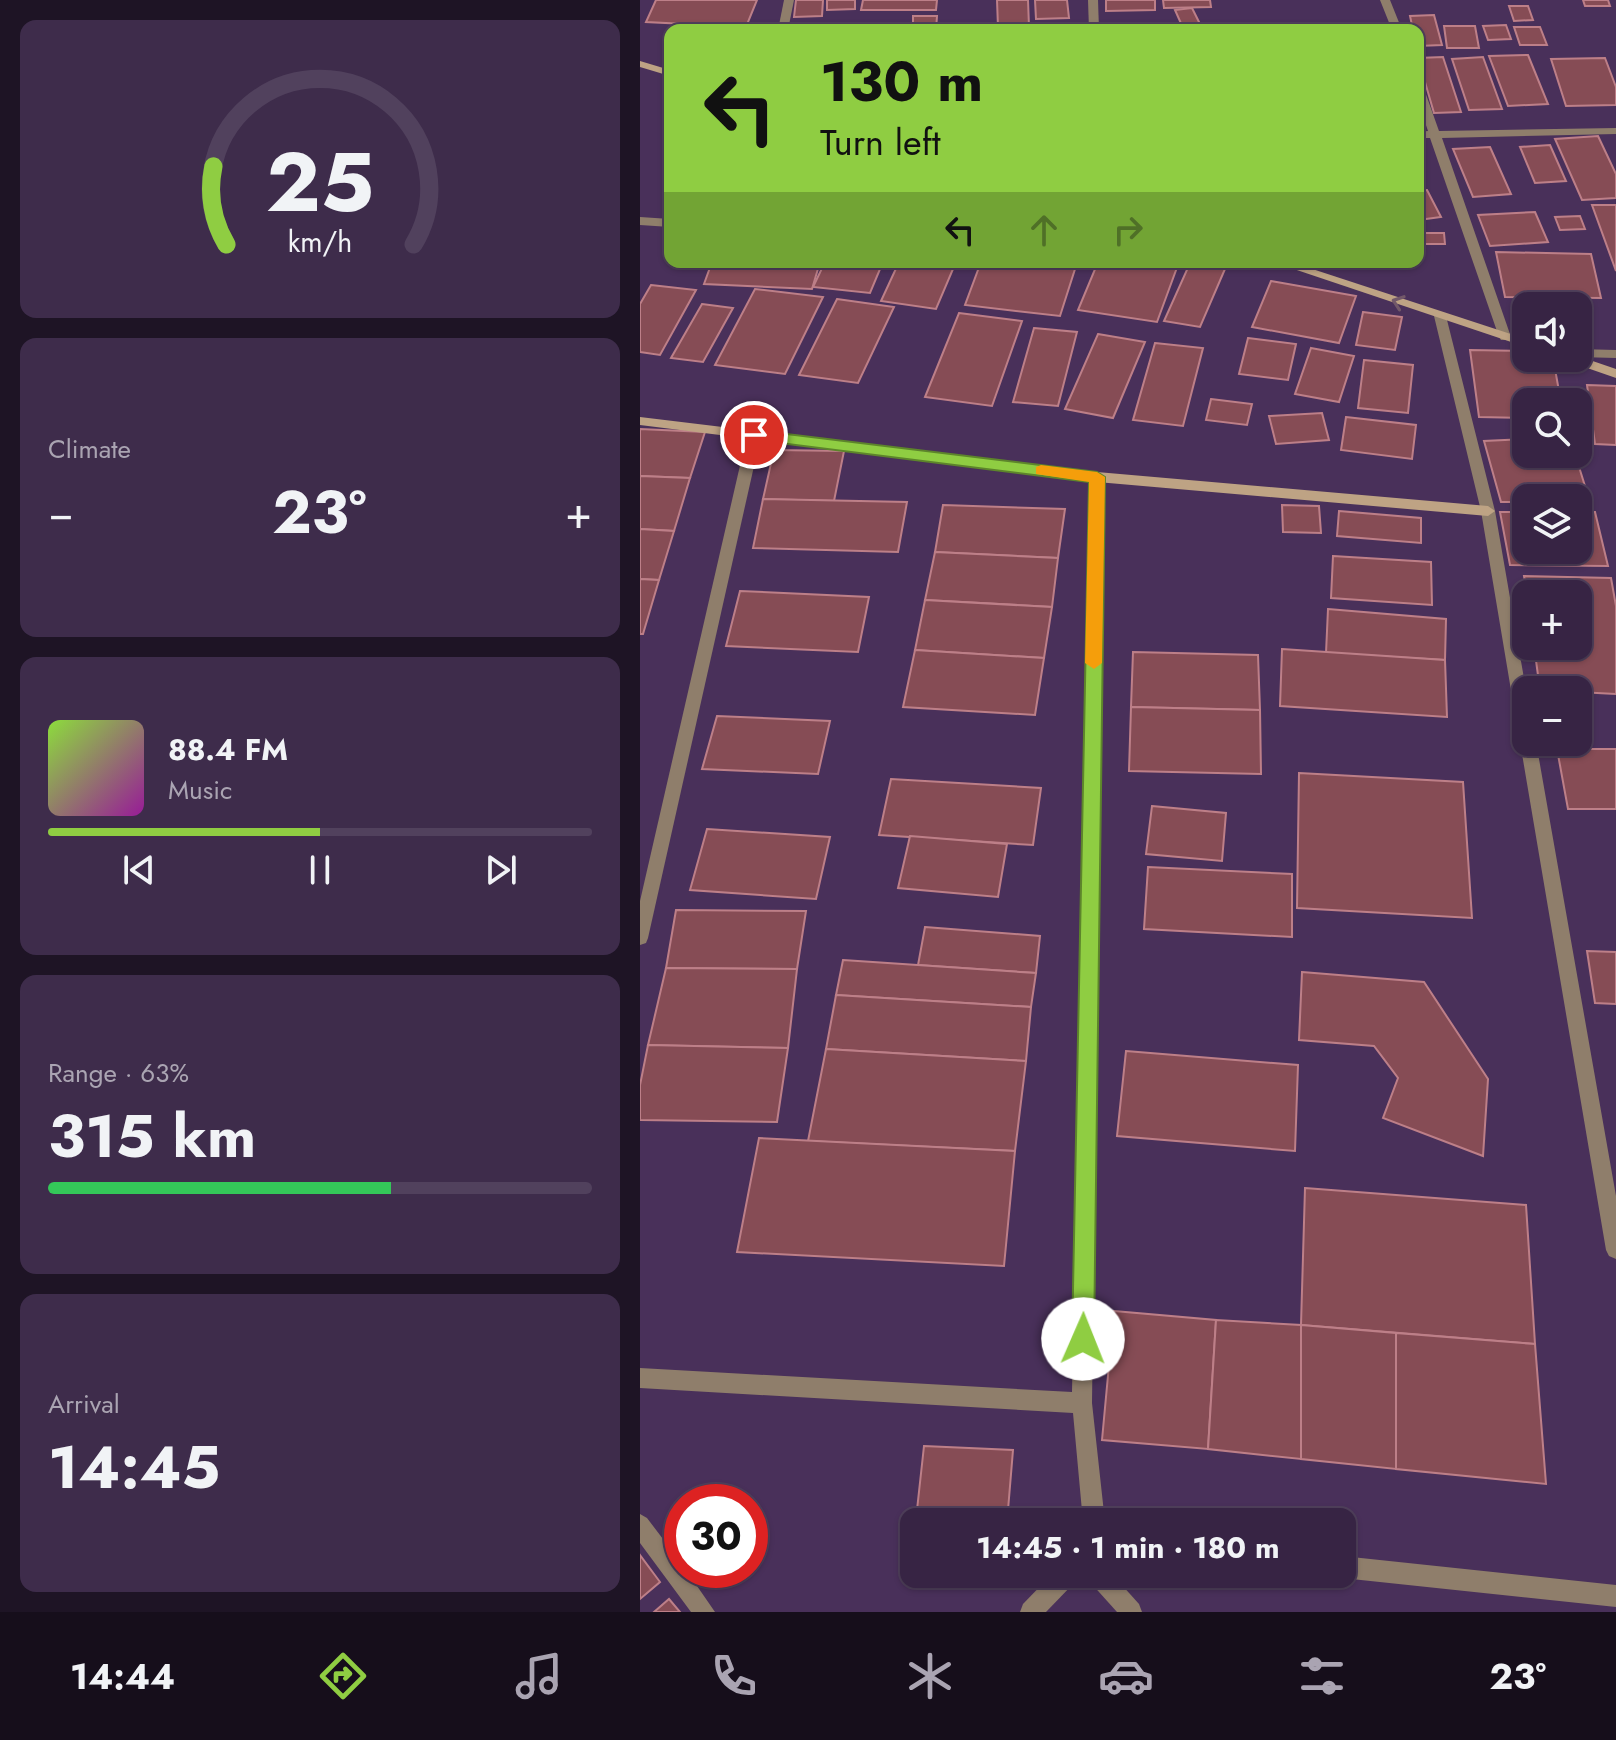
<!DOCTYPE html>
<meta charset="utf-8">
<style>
body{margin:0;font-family:Jost,sans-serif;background:#3e2c4b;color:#f1f3f6;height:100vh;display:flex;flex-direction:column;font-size:30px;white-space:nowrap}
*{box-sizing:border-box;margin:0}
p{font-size:26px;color:#aaa4b2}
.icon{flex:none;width:44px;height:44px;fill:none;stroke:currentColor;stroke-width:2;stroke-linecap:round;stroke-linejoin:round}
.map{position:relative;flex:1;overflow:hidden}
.drawer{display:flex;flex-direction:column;gap:20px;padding:20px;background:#1e1425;width:640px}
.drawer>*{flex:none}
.hud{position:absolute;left:24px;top:24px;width:760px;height:244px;border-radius:16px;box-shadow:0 2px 6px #0004,0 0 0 2px #51415d;background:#8fcd42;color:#111;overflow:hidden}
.buttons{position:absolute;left:872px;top:292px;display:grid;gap:16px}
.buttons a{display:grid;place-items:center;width:80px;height:80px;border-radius:16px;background:#372444;box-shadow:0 2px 6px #0004,0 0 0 2px #51415d;font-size:40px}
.speed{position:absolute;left:24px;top:1484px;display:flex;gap:16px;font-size:40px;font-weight:700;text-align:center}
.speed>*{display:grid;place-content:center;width:104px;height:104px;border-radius:50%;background:#372444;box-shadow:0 2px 6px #0004,0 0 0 2px #51415d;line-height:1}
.speed .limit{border:12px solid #d22;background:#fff;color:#111}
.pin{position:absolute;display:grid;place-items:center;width:68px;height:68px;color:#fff;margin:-34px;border:4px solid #fff;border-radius:50%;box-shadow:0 2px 8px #0007}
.me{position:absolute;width:88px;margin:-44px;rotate:1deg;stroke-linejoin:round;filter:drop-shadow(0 0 6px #0008)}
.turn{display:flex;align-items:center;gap:28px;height:168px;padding:0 24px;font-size:36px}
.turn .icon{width:104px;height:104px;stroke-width:2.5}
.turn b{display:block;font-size:56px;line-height:68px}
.lanes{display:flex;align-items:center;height:76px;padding:0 24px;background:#0003;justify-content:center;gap:40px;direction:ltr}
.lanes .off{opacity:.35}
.big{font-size:60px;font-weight:700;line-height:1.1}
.drawer .card{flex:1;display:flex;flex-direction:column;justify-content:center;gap:12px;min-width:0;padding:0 28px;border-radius:16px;background:#3e2c4b}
.drawer .dial{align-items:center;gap:0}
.dial svg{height:208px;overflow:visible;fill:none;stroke:#51415d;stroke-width:7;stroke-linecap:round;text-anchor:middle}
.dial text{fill:#f1f3f6;stroke:none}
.song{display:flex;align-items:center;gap:24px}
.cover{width:96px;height:96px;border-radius:12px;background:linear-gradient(135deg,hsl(90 70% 55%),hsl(300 70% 35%))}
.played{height:8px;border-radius:4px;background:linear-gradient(90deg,#8fcd42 50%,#51415d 50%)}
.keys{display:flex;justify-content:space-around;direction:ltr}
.heat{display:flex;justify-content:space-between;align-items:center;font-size:44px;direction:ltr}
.charge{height:12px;border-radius:6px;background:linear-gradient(90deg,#34c759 63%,#51415d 0)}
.trip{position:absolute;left:260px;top:1508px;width:456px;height:80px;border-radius:16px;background:#372444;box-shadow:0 2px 6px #0004,0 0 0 2px #51415d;font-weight:700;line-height:80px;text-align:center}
.tab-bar{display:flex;height:128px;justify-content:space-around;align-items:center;background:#160e1b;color:#aaa4b2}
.tab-bar .icon{width:56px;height:56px}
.tab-bar .on{color:#8fcd42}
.tab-bar b{font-size:36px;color:#f1f3f6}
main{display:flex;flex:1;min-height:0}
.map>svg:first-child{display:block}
.building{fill:#864c55;stroke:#bd7f88;stroke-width:2}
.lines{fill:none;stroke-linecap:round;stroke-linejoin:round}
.street{fill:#8f7e6b;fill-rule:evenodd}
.secondary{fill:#bea384;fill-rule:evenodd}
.oneway{stroke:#725869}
.route{fill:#8fcd42;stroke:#5d852b;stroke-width:2}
.slow{fill:#f59e0b}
</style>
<main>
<section class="drawer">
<div class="card dial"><svg viewBox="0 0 100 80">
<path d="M14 69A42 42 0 1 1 86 69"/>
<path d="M14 69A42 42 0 0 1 9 39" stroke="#8fcd42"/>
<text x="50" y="56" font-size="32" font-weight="700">25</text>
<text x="50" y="72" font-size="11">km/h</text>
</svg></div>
<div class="card"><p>Climate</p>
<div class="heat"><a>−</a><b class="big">23°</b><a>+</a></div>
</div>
<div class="card">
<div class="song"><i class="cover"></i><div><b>88.4 FM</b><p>Music</p></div></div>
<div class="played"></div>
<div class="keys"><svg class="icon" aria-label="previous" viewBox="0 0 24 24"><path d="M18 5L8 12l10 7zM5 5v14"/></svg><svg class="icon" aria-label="pause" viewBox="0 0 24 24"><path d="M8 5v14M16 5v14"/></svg><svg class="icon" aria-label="next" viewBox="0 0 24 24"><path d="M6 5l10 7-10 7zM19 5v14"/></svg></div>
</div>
<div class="card"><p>Range · 63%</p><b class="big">315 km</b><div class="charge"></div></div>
<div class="card"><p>Arrival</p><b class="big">14:45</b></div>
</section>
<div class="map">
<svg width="976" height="1612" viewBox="0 0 976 1612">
<rect width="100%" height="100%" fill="#49305a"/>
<g class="building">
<path d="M16 0H117L106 27 6 22Z"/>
<path d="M156 0H183L182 16 154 17Z"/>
<path d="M187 0H215V9L187 10Z"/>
<path d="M223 0H297L296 10H221Z"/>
<path d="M357 0H388L389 27H358Z"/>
<path d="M395 0H427L429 18 396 19Z"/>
<path d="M466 0H515V10L466 11Z"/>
<path d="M523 0H570L571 7 524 8Z"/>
<path d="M943 0H968L970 6H945Z"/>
<path d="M869 6H888L893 20 874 21Z"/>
<path d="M552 8 561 26 543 28 535 10Z"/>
<path d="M794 15 802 45 778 46V30H773L770 16Z"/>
<path d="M273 16H297L296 30H273Z"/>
<path d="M866 25 871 39 848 40 843 26Z"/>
<path d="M804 26H835L839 48H807Z"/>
<path d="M874 27H900L907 45H880Z"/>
<path d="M888 55 908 104 868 106 849 56Z"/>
<path d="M803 57 821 112 794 113 778 58Z"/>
<path d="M843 57 862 109 829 110 812 59Z"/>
<path d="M965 58 976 87V105L926 106 911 59Z"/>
<path d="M958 136 976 174V198L942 200 915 139Z"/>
<path d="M910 145 926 181 895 183 880 147Z"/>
<path d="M850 147 871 194 833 197 813 149Z"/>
<path d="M787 190 801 217 778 220V191Z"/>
<path d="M952 205H976V271Z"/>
<path d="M895 212 908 242 850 246 838 215Z"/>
<path d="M940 216 945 229 920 230 915 217Z"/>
<path d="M778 233H804L805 244H778Z"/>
<path d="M856 252 951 254 961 298 865 297Z"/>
<path d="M72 262H180L172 289 64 284Z"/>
<path d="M185 262H243L230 293 173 287Z"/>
<path d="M259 262H316L296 309 241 301Z"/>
<path d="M341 262H377L435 269 420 316 325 305Z"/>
<path d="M458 262H539L517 322 438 310Z"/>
<path d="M550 263 585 269 560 327 524 321Z"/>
<path d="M631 281 716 296 699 343 612 327Z"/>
<path d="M11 285 56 290 20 355 0 352V304Z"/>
<path d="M115 289 183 297 145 374 75 365Z"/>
<path d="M197 299 254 307 218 383 159 375Z"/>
<path d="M62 304 93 308 63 362 31 358Z"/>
<path d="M723 312 762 317 755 350 716 345Z"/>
<path d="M319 313 382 321 352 406 285 397Z"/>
<path d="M394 328 437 332 418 406 373 402Z"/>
<path d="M458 334 505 342 473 418 425 409Z"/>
<path d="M608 338 656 344 648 380 599 374Z"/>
<path d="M515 343 563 348 543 426 493 420Z"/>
<path d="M671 348 714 356 699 402 655 394Z"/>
<path d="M830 350 886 351V358H913L921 402H886V418L839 417Z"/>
<path d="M724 360 773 365 768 413 718 408Z"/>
<path d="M947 385 976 386V445L955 444Z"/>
<path d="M571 399 612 404 607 425 566 420Z"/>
<path d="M682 413 689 440 636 444 629 416Z"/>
<path d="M706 417 776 425 772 459 701 450Z"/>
<path d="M0 429 65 432 50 478 0 476Z"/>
<path d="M886 439V454H935L949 499 886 498V502H861L844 441Z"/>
<path d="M134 450 204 451 194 501 123 499Z"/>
<path d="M0 476 50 478 34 531 0 529Z"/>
<path d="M123 499 267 502 258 552 113 548Z"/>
<path d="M303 505 425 509 418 558 295 552Z"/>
<path d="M642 505 679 506 681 533 643 532Z"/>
<path d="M699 511 781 518V543L697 536Z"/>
<path d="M860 512H886V550H938V512H955L968 566 870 565Z"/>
<path d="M0 529 34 531 19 580 0 579Z"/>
<path d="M295 552 418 558 412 607 285 600Z"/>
<path d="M693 556 791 562 792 605 691 598Z"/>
<path d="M884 576 971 578 976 606V694L900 690 894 646H938V594H887Z"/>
<path d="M0 579 19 580 3 634H0Z"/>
<path d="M100 591 229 597 218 652 86 646Z"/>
<path d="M285 600 412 607 404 658 275 650Z"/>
<path d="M688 609 806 619 805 660 686 653Z"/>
<path d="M642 649 805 660 807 717 640 706Z"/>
<path d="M275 650 404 658 395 715 263 707Z"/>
<path d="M493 652 618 655 620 710 491 707Z"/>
<path d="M491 707 620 710 621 774 489 771Z"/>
<path d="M77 716 190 721 178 774 62 769Z"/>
<path d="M917 749H976V809H928Z"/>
<path d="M659 773 823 782 832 918 657 908Z"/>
<path d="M251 779 401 788 393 845 239 835Z"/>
<path d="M512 806 586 813 582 861 506 854Z"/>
<path d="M67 829 190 837 176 899 50 890Z"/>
<path d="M270 836 367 844 358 897 258 888Z"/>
<path d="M508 867 652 874V937L504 929Z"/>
<path d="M36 910 166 911 157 969 26 968Z"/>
<path d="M285 927 400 936 396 973 278 965Z"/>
<path d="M947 951 976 952V1004L955 1003Z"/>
<path d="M203 960 396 973 391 1007 196 995Z"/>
<path d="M26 968 157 969 148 1048 8 1045Z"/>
<path d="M662 972 784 982 848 1079 843 1156 743 1118 758 1078 734 1046 659 1040Z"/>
<path d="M196 995 391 1007 386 1061 186 1049Z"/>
<path d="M8 1045 148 1048 137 1122 0 1120V1085Z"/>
<path d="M186 1049 386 1061 375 1151 168 1141Z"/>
<path d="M486 1051 658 1065 655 1151 477 1136Z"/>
<path d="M119 1138 375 1151 364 1266 97 1252Z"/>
<path d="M665 1188 886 1205 895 1344 661 1325Z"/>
<path d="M474 1311 576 1320 568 1449 462 1440Z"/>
<path d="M576 1320 661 1325V1459L568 1449Z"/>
<path d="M661 1325 756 1333V1469L661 1459Z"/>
<path d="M756 1333 895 1344 906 1484 756 1469Z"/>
<path d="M284 1446 373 1450 367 1522 276 1519Z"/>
<path d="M0 1555 20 1582 0 1599Z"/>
<path d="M29 1599 40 1612H14Z"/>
</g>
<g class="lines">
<g class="street">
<path d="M144 0H154L148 30H138Z"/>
<path d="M448 0H458L459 30H449Z"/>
<path d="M740 0H750L762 30H752Z"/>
<path d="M778 83 783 86 799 131 976 128V134L802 138 871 337 869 340H861L859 337 790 138H778V132L788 131 778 102Z"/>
<path d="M0 217 30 219V227L0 225Z"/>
<path d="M800 312 806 316 855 511 886 690V742H896L976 1196V1259L969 1256 966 1250 880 742 884 737 878 732 841 511 794 316Z"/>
<path d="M938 349 976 350V358L938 357Z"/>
<path d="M114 431 121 435 8 938 6 943 0 945V901L107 435Z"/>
<path d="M457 472 464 477 452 1403 465 1522H443L433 1413 0 1388V1368L432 1392 450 477Z"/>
<path d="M0 1514 7 1518 42 1564V1570H46L75 1612H51L0 1543Z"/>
<path d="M702 1556 976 1585V1607L702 1578 694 1574H702Z"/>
<path d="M412 1574H438L435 1582 406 1612H380L383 1604Z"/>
<path d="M447 1574H472L499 1604 502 1612H477L450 1582Z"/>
</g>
<g class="secondary">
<path d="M0 61 30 70V76L0 67Z"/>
<path d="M633 262H651L886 339V347Z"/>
<path d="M938 356 976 369V378L927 361 926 358H938Z"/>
<path d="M0 417 457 472 848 506 855 511 848 516 457 482 0 425Z"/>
</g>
</g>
<defs><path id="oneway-chevron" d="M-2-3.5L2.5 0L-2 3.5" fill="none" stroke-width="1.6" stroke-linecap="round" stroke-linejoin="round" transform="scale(2)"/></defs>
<use class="oneway" href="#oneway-chevron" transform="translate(758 302) rotate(-161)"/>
<path class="route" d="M114 430 457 472 465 477 454 1339 451 1347 443 1350 435 1347 432 1339 449 482 109 439 106 435Z"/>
<path class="slow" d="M401 465 457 472 465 477 462 663 454 669 445 663 449 482 396 474V467Z"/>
</svg>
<div class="buttons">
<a><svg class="icon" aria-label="sound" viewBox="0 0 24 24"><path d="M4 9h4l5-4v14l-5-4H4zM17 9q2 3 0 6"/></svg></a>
<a><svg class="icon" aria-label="search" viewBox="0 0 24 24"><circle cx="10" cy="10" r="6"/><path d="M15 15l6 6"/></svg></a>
<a><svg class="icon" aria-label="layers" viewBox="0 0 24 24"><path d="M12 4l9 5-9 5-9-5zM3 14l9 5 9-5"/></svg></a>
<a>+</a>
<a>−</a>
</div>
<div class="speed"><div class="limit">30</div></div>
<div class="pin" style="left:114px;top:435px;background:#d93025"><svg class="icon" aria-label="arrive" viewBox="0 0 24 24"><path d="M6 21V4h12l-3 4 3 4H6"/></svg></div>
<svg class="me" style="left:443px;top:1339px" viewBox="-20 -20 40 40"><circle r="19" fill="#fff"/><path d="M0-13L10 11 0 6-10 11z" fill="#8fcd42"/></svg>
<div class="trip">14:45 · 1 min · 180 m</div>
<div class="hud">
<div class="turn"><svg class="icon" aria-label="left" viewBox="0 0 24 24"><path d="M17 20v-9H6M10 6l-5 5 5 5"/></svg><div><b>130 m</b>Turn left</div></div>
<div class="lanes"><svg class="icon" aria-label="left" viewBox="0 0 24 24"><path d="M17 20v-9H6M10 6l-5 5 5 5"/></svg><svg class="icon off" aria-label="ahead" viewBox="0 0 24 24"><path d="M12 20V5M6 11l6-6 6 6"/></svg><svg class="icon off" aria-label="right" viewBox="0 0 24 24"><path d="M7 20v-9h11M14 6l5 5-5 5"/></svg></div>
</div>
</div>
</main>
<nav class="tab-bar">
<b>14:44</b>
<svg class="icon on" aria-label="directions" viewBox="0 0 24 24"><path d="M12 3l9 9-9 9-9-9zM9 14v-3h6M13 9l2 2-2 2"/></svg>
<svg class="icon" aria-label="music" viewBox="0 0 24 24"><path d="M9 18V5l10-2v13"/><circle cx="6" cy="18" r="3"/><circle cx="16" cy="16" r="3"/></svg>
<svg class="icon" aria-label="phone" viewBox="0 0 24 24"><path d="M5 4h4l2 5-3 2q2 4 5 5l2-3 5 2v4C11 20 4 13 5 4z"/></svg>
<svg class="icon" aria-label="climate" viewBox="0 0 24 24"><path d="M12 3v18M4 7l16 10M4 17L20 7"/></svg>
<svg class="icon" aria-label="car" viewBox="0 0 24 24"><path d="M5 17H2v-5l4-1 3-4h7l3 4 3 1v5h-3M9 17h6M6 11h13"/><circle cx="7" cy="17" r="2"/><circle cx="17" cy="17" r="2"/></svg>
<svg class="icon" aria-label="filters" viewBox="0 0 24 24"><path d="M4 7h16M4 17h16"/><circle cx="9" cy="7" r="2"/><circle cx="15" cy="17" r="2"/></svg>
<b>23°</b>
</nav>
